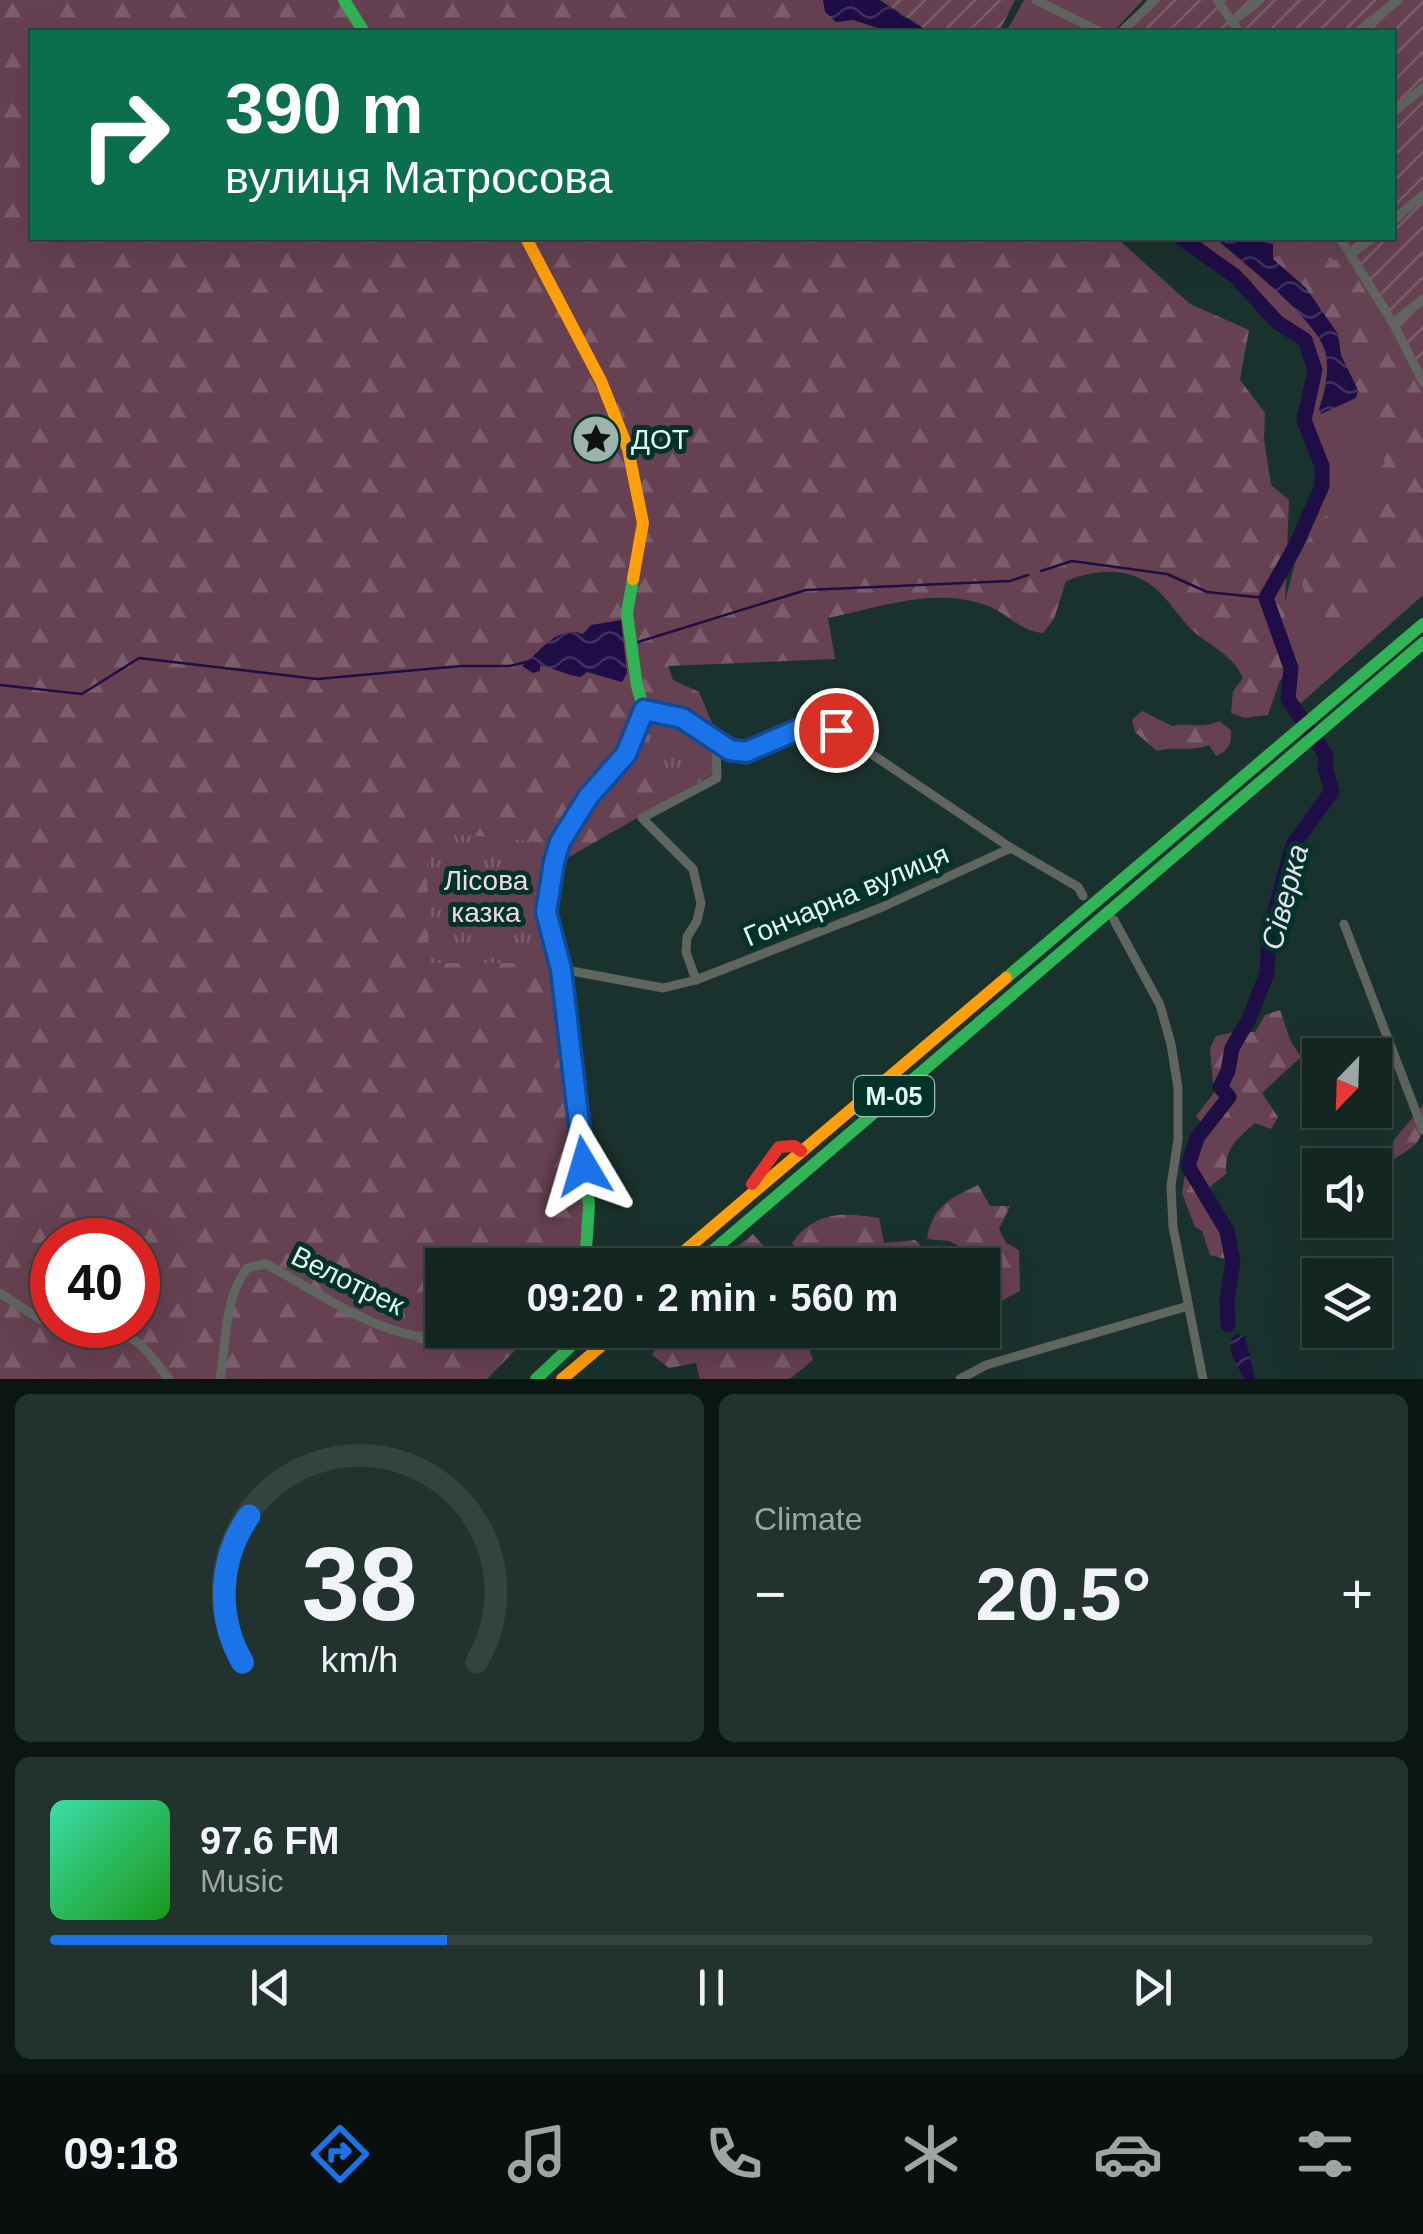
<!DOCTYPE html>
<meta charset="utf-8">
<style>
body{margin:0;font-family:Arial,sans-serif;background:#21322f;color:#f1f3f6;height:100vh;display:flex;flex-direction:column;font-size:38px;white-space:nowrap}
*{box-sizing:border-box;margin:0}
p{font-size:32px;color:#9da5a5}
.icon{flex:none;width:55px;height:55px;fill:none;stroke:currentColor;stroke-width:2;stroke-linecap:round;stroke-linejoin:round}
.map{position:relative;height:1379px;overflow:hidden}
.sheet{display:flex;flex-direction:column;gap:15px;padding:15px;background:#0b1513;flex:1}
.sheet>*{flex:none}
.top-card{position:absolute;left:30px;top:30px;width:1365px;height:210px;border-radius:0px;box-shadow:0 10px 40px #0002,0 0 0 2px #334340;background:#0b6e4f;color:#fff;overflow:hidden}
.needle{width:65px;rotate:203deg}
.controls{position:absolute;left:1302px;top:1038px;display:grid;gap:20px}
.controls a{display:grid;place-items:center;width:90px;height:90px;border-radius:0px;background:#142622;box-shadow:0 10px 40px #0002,0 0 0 2px #334340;font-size:50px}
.speed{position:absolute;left:30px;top:1218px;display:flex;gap:20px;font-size:50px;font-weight:700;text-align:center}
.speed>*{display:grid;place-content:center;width:130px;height:130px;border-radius:50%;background:#142622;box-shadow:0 10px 40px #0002,0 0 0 2px #334340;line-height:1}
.speed .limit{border:15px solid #d22;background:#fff;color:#111}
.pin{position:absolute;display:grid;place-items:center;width:85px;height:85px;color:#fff;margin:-42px;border:5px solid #fff;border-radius:50%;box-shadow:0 2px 10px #0007}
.me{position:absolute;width:110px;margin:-55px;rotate:353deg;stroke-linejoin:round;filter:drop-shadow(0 0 8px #0008)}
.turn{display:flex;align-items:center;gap:35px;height:210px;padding:0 30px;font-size:45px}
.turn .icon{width:130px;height:130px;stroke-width:2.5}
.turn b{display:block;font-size:70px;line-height:85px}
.big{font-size:75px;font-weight:600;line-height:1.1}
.sheet .card{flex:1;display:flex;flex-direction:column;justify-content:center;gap:15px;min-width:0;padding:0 35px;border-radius:15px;background:#21322f}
.sheet .dial{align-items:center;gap:0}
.dial svg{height:260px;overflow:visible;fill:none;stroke:#334340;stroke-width:7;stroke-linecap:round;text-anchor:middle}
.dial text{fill:#f1f3f6;stroke:none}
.song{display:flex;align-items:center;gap:30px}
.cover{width:120px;height:120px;border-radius:15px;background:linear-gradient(135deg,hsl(160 70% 55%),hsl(120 70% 35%))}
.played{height:10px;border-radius:5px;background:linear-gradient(90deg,#1a73e8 30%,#334340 30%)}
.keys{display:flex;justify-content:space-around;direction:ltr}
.heat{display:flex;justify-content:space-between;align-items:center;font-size:55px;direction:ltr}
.sheet .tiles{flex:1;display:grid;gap:15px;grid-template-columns:1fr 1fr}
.card:last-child{grid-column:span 2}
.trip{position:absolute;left:425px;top:1248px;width:575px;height:100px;border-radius:0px;background:#142622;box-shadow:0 10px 40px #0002,0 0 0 2px #334340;font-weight:600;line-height:100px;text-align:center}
.tabs{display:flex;height:160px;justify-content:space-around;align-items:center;background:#080f0e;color:#9da5a5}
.tabs .icon{width:70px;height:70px}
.tabs .selected{color:#1a73e8}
.tabs b{font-size:45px;color:#f1f3f6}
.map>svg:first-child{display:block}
.grass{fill:#664152}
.forest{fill:url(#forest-firs);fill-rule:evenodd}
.park{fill:url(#park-tufts)}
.garden{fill:url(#garden-furrows)}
.water{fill:url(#water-waves)}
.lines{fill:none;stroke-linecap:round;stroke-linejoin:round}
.stream{stroke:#1f0d46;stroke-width:2.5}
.river{stroke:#1f0d46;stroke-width:15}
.street{stroke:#616560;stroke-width:9}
.fast{stroke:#30b455;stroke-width:12}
.slow{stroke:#ff9f0a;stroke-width:12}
.jam{stroke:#e5322d;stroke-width:12}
.route-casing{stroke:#114b97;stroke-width:25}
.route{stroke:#1a73e8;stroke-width:18}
.labels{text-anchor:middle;stroke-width:10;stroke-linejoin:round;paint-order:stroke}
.shield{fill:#033328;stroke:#a0beb5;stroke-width:2.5}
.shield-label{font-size:25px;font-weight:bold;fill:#e3faf2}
.poi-label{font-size:28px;fill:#e3faf2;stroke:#033328;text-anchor:start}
.park-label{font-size:28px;fill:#f1dae3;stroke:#033328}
.street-label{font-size:28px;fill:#e3faf2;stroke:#033328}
.water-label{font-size:30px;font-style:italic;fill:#e4e1f5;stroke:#033328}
</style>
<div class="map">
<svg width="1423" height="1379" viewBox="0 0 1423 1379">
<defs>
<pattern id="forest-firs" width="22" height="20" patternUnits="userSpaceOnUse" patternTransform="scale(2.5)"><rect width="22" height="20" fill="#664152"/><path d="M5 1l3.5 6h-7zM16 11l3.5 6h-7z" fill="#7c5d6b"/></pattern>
<pattern id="park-tufts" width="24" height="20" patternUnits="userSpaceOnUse" patternTransform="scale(2.5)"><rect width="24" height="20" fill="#664152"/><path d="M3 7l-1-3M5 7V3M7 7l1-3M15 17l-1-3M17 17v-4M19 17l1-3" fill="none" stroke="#7c5d6b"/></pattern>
<pattern id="garden-furrows" width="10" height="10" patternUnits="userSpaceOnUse" patternTransform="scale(2.5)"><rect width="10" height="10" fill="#664152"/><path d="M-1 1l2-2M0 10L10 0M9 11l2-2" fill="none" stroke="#7c5d6b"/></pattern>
<pattern id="water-waves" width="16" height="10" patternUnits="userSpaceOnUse" patternTransform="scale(2.5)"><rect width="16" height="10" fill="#1f0d46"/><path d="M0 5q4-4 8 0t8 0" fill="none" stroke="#3f3161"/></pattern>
</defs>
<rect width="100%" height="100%" fill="#1a322d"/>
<g class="grass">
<path d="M1024 0H1143L1113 32H1006Z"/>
<path d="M1196 238H1340L1423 382V595L1300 704 1288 699 1285 601 1296 559 1324 494 1327 467 1310 420 1320 369 1311 337 1272 310 1249 279Z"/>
</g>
<g class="forest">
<path d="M0 0H846L917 32H32V238H1117L1190 304 1249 330 1240 380 1265 413 1264 439 1271 485 1289 500 1285 601 1288 671 1279 682 1268 715 1244 718 1231 713 1233 691 1243 678C1232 654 1211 647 1192 630 1179 617 1169 600 1155 588 1129 566 1096 569 1066 581L1054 619 1043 633C1019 631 1009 614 988 606 937 586 880 607 828 618L835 659 668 666 673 680 699 692 716 732 715 773 557 864 548 882 584 1204 581 1265H442V1330H535L487 1379H0ZM52 1240H138V1325H52Z"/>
<path d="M1307 240 1334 260 1347 259 1423 396V564L1410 581 1366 622 1343 629 1312 607 1303 588V548L1324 515 1356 530 1372 512 1366 484 1385 463 1364 426 1372 405 1358 390 1341 355 1338 334 1273 259Z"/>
<path d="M1142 711 1172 726C1190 721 1199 730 1219 721L1231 730C1232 743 1229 750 1216 756L1209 745C1190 752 1175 746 1157 751L1135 732 1132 720Z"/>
<path d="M1280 1010 1291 1042 1301 1057 1262 1093 1278 1117 1271 1129 1255 1123C1236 1140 1225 1147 1226 1174L1211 1186 1206 1205 1219 1229 1225 1259 1210 1255 1202 1231 1195 1227 1182 1193 1190 1144 1202 1124 1196 1116 1214 1093 1210 1048 1216 1036 1235 1032H1255L1265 1015Z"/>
<path d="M1423 1105C1423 1139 1423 1142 1394 1159L1393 1141Z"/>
<path d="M978 1185 990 1206H1010L999 1229 1006 1243 1019 1250 1020 1291 1001 1301 987 1322 983 1323 982 1265H822L824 1259 800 1255 792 1243C815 1211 843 1212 879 1218L884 1243 915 1240 938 1261H959L967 1250 949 1241 927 1239C932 1207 950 1198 978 1185Z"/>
<path d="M753 1234 765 1248 767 1265H714Z"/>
<path d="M668 1330H802L813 1360 790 1379H700L696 1363 669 1368 652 1355Z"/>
</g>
<g class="park">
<path d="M671 719C697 732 713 740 713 772L679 787 652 753 646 725Z"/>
<path d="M442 833 549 843 538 963H429L427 859Z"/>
</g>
<g class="garden">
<path d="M880 0H1015L999 32H929Z"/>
<path d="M1147 0H1423V382L1340 238H1392V32H1120Z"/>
</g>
<g class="water">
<path d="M823 0H879L929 32H890L853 20 836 22 825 12Z"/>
<path d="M1215 238H1232L1237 241 1263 238 1273 244V259L1306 288 1338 334 1341 355 1358 390 1356 398 1321 414 1319 409C1325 392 1329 373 1326 355 1321 322 1241 261 1215 238Z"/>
<path d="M621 620 627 673 622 682 587 672 581 677C567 676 554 667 540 666V671L533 673 522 666C540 652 557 624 583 634L591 625Z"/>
<path d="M1236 1334 1245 1336 1255 1379H1244L1232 1355 1230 1341Z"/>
</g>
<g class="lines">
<g class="stream">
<path d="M1041 571 1072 561 1167 574 1207 592 1266 598"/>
<path d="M638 642 806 590 1010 581 1028 575"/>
<path d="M0 685 82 694 139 658 317 679 461 666H510L530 661"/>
</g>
<path class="river" d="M1181 238 1235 276 1277 322 1305 340 1315 370 1304 420 1322 466V486L1296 545 1266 598 1291 668 1288 699 1326 755 1325 768 1332 791 1293 845 1269 933 1267 973 1249 1019 1232 1048 1228 1071 1220 1087 1229 1097 1197 1138 1188 1166 1227 1231 1233 1262 1227 1299 1228 1325"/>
<g class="street">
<path d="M1036 0 1101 32"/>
<path d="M1217 0 1239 32"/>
<path d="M1232 22 1260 0"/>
<path d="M1121 32 1155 0"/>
<path d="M1357 32 1398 0"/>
<path d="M1392 113 1423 88"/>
<path d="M1392 221 1423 195"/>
<path d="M1340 238 1393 323 1423 382"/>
<path d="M1352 254 1372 238"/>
<path d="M1393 323 1423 299"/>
<path d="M644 710 682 718 730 750 746 752 809 725 836 730 1011 848 1078 887 1083 896"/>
<path d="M1114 920 1160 1005 1171 1044 1178 1088V1140L1171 1186 1173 1227 1203 1379"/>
<path d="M1344 924 1423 1130"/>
<path d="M561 969 663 988 696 980 880 908 1011 848"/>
<path d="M696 980 686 952 687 937 697 921 701 903 693 869 642 818 717 778 716 742"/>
<path d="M0 1293 38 1318 52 1323"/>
<path d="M61 1325C77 1330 92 1328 109 1330 139 1334 151 1357 169 1379"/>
<path d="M220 1379C227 1340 223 1302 247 1268L266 1264C332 1299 406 1360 484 1330"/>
<path d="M960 1379 986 1365 1188 1306"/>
</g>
<g class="fast">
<path d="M344 0 364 32"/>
<path d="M1006 978 1423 624"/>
<path d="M585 1265 589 1205 561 969 546 912 553 862 560 841 588 797 626 754 644 710 637 686 627 613 633 579"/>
<path d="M696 1265 1423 643"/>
<path d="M536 1379 588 1330"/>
</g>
<g class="slow">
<path d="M526 238 601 381 628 449 643 523 633 579"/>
<path d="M668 1265 1006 978"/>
<path d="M562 1379 620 1330"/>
</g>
<path class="jam" d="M752 1184 779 1147 794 1146 801 1151"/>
</g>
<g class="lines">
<g class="route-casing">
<path id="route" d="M584 1166 561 969 546 912 554 862 560 842 588 797 626 754 644 710 682 718 730 750 746 752 809 725 836 730"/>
</g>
<use href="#route" class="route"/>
</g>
<defs>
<g id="sight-disc" transform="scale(2.5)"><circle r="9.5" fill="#9db4ad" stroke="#033328"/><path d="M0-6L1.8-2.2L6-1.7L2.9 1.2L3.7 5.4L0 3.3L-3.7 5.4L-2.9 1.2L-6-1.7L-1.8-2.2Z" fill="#111"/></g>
</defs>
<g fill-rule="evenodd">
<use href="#sight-disc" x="596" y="439"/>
</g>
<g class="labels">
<rect class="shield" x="854" y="1076" width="80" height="40" rx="8"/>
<g class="shield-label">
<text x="894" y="1105">М-05</text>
</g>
<g class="poi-label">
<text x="631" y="449">ДОТ</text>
</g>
<g class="park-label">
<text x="486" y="890">Лісова<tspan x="486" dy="32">казка</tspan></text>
</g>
<g class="street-label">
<text transform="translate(846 895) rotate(-23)" y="10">Гончарна вулиця</text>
<text transform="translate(348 1280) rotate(26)" y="10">Велотрек</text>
</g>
<g class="water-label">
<text transform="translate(1285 897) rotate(-75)" y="10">Сіверка</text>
</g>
</g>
</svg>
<div class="controls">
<a><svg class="needle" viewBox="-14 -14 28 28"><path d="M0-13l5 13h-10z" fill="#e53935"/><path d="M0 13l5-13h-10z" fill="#9da5a5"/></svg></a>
<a><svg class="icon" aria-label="sound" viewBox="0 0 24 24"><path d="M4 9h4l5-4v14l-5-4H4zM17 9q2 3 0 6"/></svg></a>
<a><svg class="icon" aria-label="layers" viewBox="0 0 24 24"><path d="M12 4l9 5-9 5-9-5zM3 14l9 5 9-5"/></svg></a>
</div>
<div class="speed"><div class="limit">40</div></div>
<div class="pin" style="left:836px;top:730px;background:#d93025"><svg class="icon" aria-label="arrive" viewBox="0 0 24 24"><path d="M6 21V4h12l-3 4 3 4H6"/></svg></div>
<svg class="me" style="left:584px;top:1166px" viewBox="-20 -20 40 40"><path d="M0-17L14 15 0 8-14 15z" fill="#1a73e8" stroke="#fff" stroke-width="4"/></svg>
<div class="trip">09:20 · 2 min · 560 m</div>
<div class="top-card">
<div class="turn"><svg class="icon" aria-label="right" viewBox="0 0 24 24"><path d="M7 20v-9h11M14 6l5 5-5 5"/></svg><div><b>390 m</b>вулиця Матросова</div></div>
</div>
</div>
<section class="sheet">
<div class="tiles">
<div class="card dial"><svg viewBox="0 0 100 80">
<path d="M14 69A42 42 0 1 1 86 69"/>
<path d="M14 69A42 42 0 0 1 16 24" stroke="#1a73e8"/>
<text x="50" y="56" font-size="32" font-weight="700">38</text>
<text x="50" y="72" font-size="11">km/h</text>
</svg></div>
<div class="card"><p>Climate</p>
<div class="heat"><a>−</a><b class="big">20.5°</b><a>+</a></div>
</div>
<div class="card">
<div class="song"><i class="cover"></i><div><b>97.6 FM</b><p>Music</p></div></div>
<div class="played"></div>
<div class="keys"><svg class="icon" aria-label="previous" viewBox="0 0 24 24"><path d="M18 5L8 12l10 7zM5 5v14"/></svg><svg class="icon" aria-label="pause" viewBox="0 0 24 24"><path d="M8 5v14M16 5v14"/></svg><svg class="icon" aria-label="next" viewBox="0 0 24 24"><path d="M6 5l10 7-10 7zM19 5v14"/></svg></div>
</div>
</div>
</section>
<nav class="tabs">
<b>09:18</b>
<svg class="icon selected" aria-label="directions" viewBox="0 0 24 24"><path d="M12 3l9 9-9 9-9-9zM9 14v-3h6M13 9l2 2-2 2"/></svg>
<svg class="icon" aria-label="music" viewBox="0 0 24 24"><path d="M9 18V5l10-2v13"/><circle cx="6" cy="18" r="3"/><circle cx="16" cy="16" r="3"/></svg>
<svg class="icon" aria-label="phone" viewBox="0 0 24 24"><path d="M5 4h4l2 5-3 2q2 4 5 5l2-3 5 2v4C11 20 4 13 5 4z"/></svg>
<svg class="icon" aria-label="climate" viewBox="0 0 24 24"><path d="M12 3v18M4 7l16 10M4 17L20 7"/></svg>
<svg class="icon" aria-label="car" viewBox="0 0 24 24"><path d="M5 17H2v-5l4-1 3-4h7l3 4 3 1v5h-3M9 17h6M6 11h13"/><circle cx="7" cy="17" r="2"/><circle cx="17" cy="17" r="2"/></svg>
<svg class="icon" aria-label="filters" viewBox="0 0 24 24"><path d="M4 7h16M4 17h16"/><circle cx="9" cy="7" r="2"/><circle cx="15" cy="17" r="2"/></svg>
</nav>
